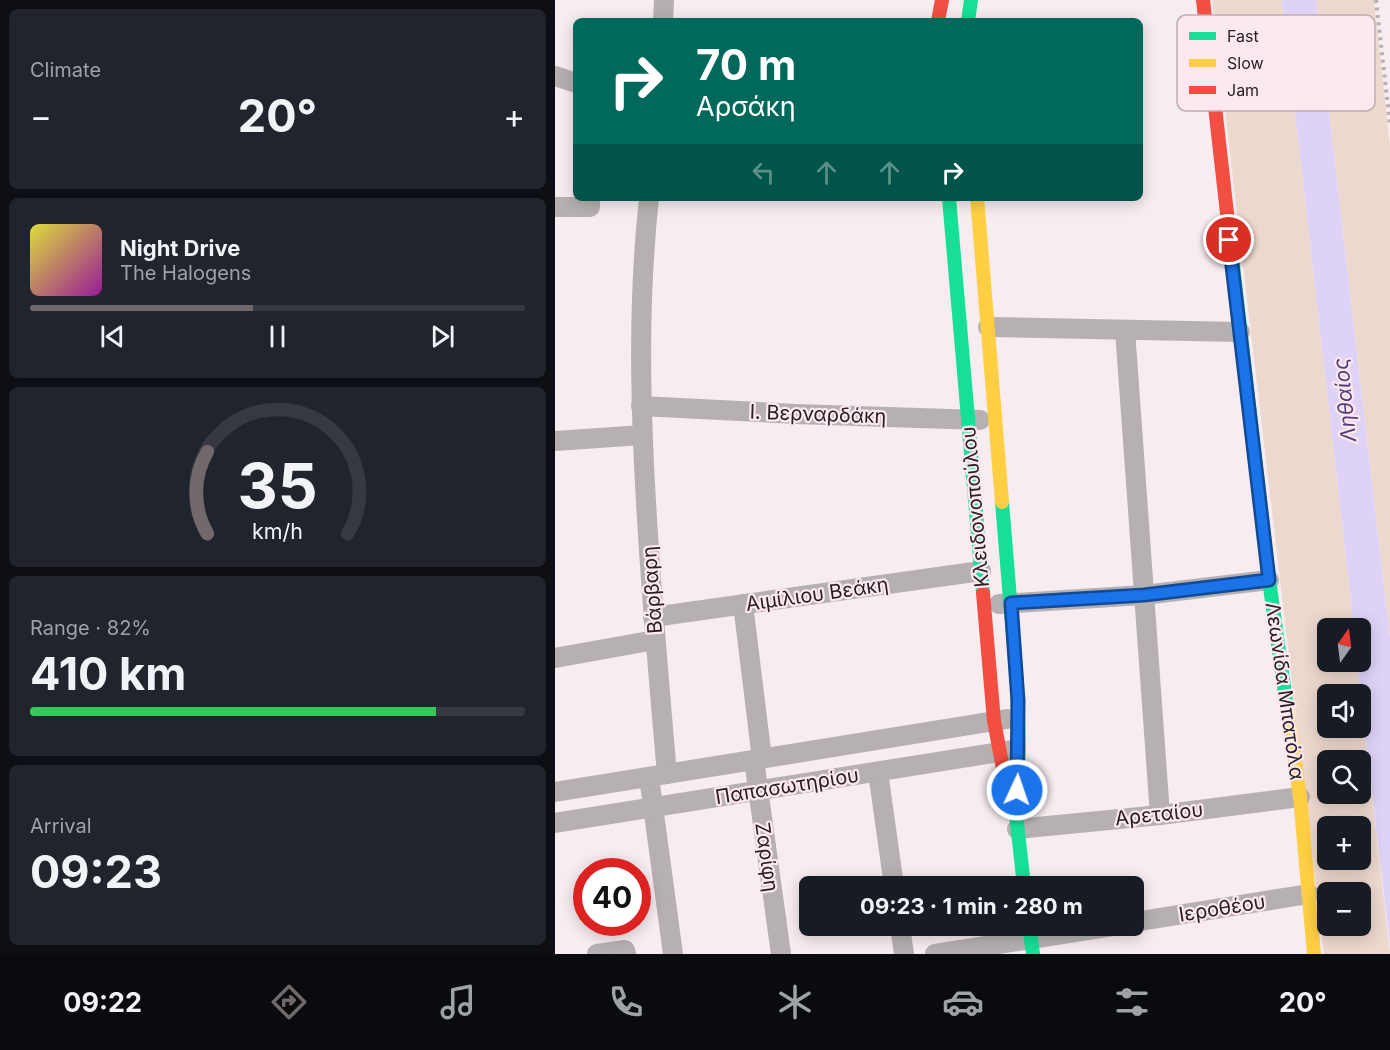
<!DOCTYPE html>
<meta charset="utf-8">
<style>
body{margin:0;font-family:Inter,sans-serif;background:#20242c;color:#f1f3f6;height:100vh;display:flex;flex-direction:column;font-size:22px;white-space:nowrap}
*{box-sizing:border-box;margin:0}
p{font-size:20px;color:#9ea1a6}
.icon{flex:none;width:33px;height:33px;fill:none;stroke:currentColor;stroke-width:2;stroke-linecap:round;stroke-linejoin:round}
.map{position:relative;flex:1;overflow:hidden}
.details{display:flex;flex-direction:column;gap:9px;padding:9px;background:#0d0f14;width:555px}
.details>*{flex:none}
.banner{position:absolute;left:18px;top:18px;width:570px;height:183px;border-radius:9px;box-shadow:0 3px 15px #0003;background:#00695c;color:#fff;overflow:hidden}
.needle{width:39px;rotate:14deg}
.fabs{position:absolute;left:762px;top:618px;display:grid;gap:12px}
.fabs a{display:grid;place-items:center;width:54px;height:54px;border-radius:9px;background:#171b24;box-shadow:0 3px 15px #0003;font-size:30px}
.speed{position:absolute;left:18px;top:858px;display:flex;gap:12px;font-size:30px;font-weight:700;text-align:center}
.speed>*{display:grid;place-content:center;width:78px;height:78px;border-radius:50%;background:#171b24;box-shadow:0 3px 15px #0003;line-height:1}
.speed .limit{border:9px solid #d22;background:#fff;color:#111}
.pin{position:absolute;display:grid;place-items:center;width:51px;height:51px;color:#fff;margin:-26px;border:3px solid #fff;border-radius:50%;box-shadow:0 2px 6px #0007}
.me{position:absolute;width:66px;margin:-33px;rotate:3deg;stroke-linejoin:round;filter:drop-shadow(0 0 4px #0008)}
.turn{display:flex;align-items:center;gap:21px;height:126px;padding:0 24px;font-size:27px}
.turn .icon{width:78px;height:78px;stroke-width:2.5}
.turn b{display:block;font-size:42px;line-height:51px}
.lanes{display:flex;align-items:center;height:57px;padding:0 24px;background:#0003;justify-content:center;gap:30px;direction:ltr}
.lanes .off{opacity:.35}
.big{font-size:45px;font-weight:700;line-height:1.1}
.details .card{flex:1;display:flex;flex-direction:column;justify-content:center;gap:9px;min-width:0;padding:0 21px;border-radius:9px;background:#20242c}
.details .dial{align-items:center;gap:0}
.dial svg{height:156px;overflow:visible;fill:none;stroke:#363941;stroke-width:7;stroke-linecap:round;text-anchor:middle}
.dial text{fill:#f1f3f6;stroke:none}
.song{display:flex;align-items:center;gap:18px}
.cover{width:72px;height:72px;border-radius:9px;background:linear-gradient(135deg,hsl(60 70% 55%),hsl(300 70% 35%))}
.played{height:6px;border-radius:3px;background:linear-gradient(90deg,#70686b 45%,#363941 45%)}
.keys{display:flex;justify-content:space-around;direction:ltr}
.heat{display:flex;justify-content:space-between;align-items:center;font-size:33px;direction:ltr}
.charge{height:9px;border-radius:4px;background:linear-gradient(90deg,#34c759 82%,#363941 0)}
.trip{position:absolute;left:244px;top:876px;width:345px;height:60px;border-radius:9px;background:#171b24;box-shadow:0 3px 15px #0003;font-weight:700;line-height:60px;text-align:center}
.menu{display:flex;height:96px;justify-content:space-around;align-items:center;background:#090b0e;color:#9ea1a6}
.menu .icon{width:42px;height:42px}
.menu .active{color:#70686b}
.menu b{font-size:27px;color:#f1f3f6}
main{display:flex;flex:1;min-height:0}
.map>svg:first-child{display:block}
.green{fill:#edd8ce;fill-rule:evenodd}
.water{fill:#ded2f6}
.lines{fill:none;stroke-linecap:round;stroke-linejoin:round}
.path{stroke:#b6b0b2;stroke-width:4;stroke-dasharray:3 4.5;stroke-linecap:butt}
.street{stroke:#b6b0b0;stroke-width:20}
.fast{stroke:#16e098;stroke-width:14}
.slow{stroke:#ffcf43;stroke-width:14}
.jam{stroke:#f24e42;stroke-width:14}
.route-casing{stroke:#114b97;stroke-width:15}
.route{stroke:#1a73e8;stroke-width:10}
.labels{text-anchor:middle;stroke-width:4.5;stroke-linejoin:round;paint-order:stroke}
.street-label{font-size:20px;fill:#282123;stroke:#fce8ee}
.water-label{font-size:21px;font-style:italic;fill:#523e7b;stroke:#fce8ee}
.key{fill:#fce8ee;stroke:#bcacb1;stroke-width:1.5}
.key-label{font-size:16px;fill:#282123}
</style>
<main>
<section class="details">
<div class="card"><p>Climate</p>
<div class="heat"><a>−</a><b class="big">20°</b><a>+</a></div>
</div>
<div class="card">
<div class="song"><i class="cover"></i><div><b>Night Drive</b><p>The Halogens</p></div></div>
<div class="played"></div>
<div class="keys"><svg class="icon" aria-label="previous" viewBox="0 0 24 24"><path d="M18 5L8 12l10 7zM5 5v14"/></svg><svg class="icon" aria-label="pause" viewBox="0 0 24 24"><path d="M8 5v14M16 5v14"/></svg><svg class="icon" aria-label="next" viewBox="0 0 24 24"><path d="M6 5l10 7-10 7zM19 5v14"/></svg></div>
</div>
<div class="card dial"><svg viewBox="0 0 100 80">
<path d="M14 69A42 42 0 1 1 86 69"/>
<path d="M14 69A42 42 0 0 1 14 27" stroke="#70686b"/>
<text x="50" y="56" font-size="32" font-weight="700">35</text>
<text x="50" y="72" font-size="11">km/h</text>
</svg></div>
<div class="card"><p>Range · 82%</p><b class="big">410 km</b><div class="charge"></div></div>
<div class="card"><p>Arrival</p><b class="big">09:23</b></div>
</section>
<div class="map">
<svg width="835" height="954" viewBox="0 0 835 954">
<rect width="100%" height="100%" fill="#f7ecf0"/>
<g class="green">
<path d="M657 0H727L799 628H772V662H802L835 954H769ZM772 694H806V728H772ZM772 760H806V794H772ZM772 826H806V860H772ZM772 892H806V926H772Z"/>
<path d="M761 0H819L835 147V639Z"/>
</g>
<path class="water" d="M727 0H761L835 639V947L802 662H806V628H799Z"/>
<g class="lines">
<path class="path" d="M821 0 835 125"/>
<g class="street">
<path d="M108 21 109 0"/>
<path d="M0 76 21 83"/>
<path d="M94 198C83 299 85 400 91 502 96 593 104 683 112 774"/>
<path d="M0 207H35V198"/>
<path d="M433 327 685 332"/>
<path d="M570 330 605 815"/>
<path d="M86 406 241 414 425 420"/>
<path d="M0 441 87 435"/>
<path d="M188 604 207 759"/>
<path d="M444 604 589 595 714 580"/>
<path d="M98 617 426 571"/>
<path d="M0 658 100 640"/>
<path d="M199 760 226 954"/>
<path d="M323 772 339 886"/>
<path d="M94 777 118 954"/>
<path d="M0 792 452 719"/>
<path d="M0 823 457 750"/>
<path d="M462 829 605 815 745 797"/>
<path d="M579 922 754 894"/>
<path d="M345 926 349 954"/>
<path d="M42 954 70 950 71 954"/>
<path d="M380 954 558 926"/>
</g>
<g class="fast">
<path d="M413 21 416 0"/>
<path d="M394 198 428 593"/>
<path d="M674 231 714 580 732 708"/>
<path d="M447 502 462 684 464 749 461 814 469 886"/>
<path d="M474 926 478 954"/>
</g>
<g class="slow">
<path d="M422 198 447 502"/>
<path d="M732 708 745 797 759 954"/>
</g>
<g class="jam">
<path d="M648 0 674 231"/>
<path d="M383 21 387 0"/>
<path d="M428 593 439 721 452 790"/>
</g>
</g>
<g class="lines">
<g class="route-casing">
<path id="route" d="M462 790 463 701 456 603 589 595 714 580 674 240"/>
</g>
<use href="#route" class="route"/>
</g>
<g class="labels">
<g class="street-label">
<text transform="translate(263 414) rotate(2)" y="7">Ι. Βερναρδάκη</text>
<text transform="translate(420 507) rotate(-95)" y="7">Κλειδονοπούλου</text>
<text transform="translate(97 590) rotate(-94)" y="7">Βάρβαρη</text>
<text transform="translate(262 594) rotate(-8)" y="7">Αιμίλιου Βεάκη</text>
<text transform="translate(730 691) rotate(82)" y="7">Λεωνίδα Μπατόλα</text>
<text transform="translate(232 786) rotate(-9)" y="7">Παπασωτηρίου</text>
<text transform="translate(604 814) rotate(-6)" y="7">Αρεταίου</text>
<text transform="translate(212 857) rotate(82)" y="7">Ζαρίφη</text>
<text transform="translate(667 908) rotate(-9)" y="7">Ιεροθέου</text>
</g>
<g class="water-label">
<text transform="translate(790 400) rotate(-96)" y="7">Ληθαίος</text>
</g>
</g>
<rect x="622" y="15" width="198" height="96" rx="9" class="key"/>
<rect x="634" y="32" width="27" height="8" fill="#16e098"/>
<rect x="634" y="59" width="27" height="8" fill="#ffcf43"/>
<rect x="634" y="86" width="27" height="8" fill="#f24e42"/>
<g class="key-label">
<text x="672" y="42">Fast</text>
<text x="672" y="69">Slow</text>
<text x="672" y="96">Jam</text>
</g>
</svg>
<div class="fabs">
<a><svg class="needle" viewBox="-14 -14 28 28"><path d="M0-13l5 13h-10z" fill="#e53935"/><path d="M0 13l5-13h-10z" fill="#9ea1a6"/></svg></a>
<a><svg class="icon" aria-label="sound" viewBox="0 0 24 24"><path d="M4 9h4l5-4v14l-5-4H4zM17 9q2 3 0 6"/></svg></a>
<a><svg class="icon" aria-label="search" viewBox="0 0 24 24"><circle cx="10" cy="10" r="6"/><path d="M15 15l6 6"/></svg></a>
<a>+</a>
<a>−</a>
</div>
<div class="speed"><div class="limit">40</div></div>
<div class="pin" style="left:674px;top:240px;background:#d93025"><svg class="icon" aria-label="arrive" viewBox="0 0 24 24"><path d="M6 21V4h12l-3 4 3 4H6"/></svg></div>
<svg class="me" style="left:462px;top:790px" viewBox="-20 -20 40 40"><circle r="17" fill="#1a73e8" stroke="#fff" stroke-width="3"/><path d="M0-11L8 9 0 5-8 9z" fill="#fff"/></svg>
<div class="trip">09:23 · 1 min · 280 m</div>
<div class="banner">
<div class="turn"><svg class="icon" aria-label="right" viewBox="0 0 24 24"><path d="M7 20v-9h11M14 6l5 5-5 5"/></svg><div><b>70 m</b>Αρσάκη</div></div>
<div class="lanes"><svg class="icon off" aria-label="left" viewBox="0 0 24 24"><path d="M17 20v-9H6M10 6l-5 5 5 5"/></svg><svg class="icon off" aria-label="ahead" viewBox="0 0 24 24"><path d="M12 20V5M6 11l6-6 6 6"/></svg><svg class="icon off" aria-label="ahead" viewBox="0 0 24 24"><path d="M12 20V5M6 11l6-6 6 6"/></svg><svg class="icon" aria-label="right" viewBox="0 0 24 24"><path d="M7 20v-9h11M14 6l5 5-5 5"/></svg></div>
</div>
</div>
</main>
<nav class="menu">
<b>09:22</b>
<svg class="icon active" aria-label="directions" viewBox="0 0 24 24"><path d="M12 3l9 9-9 9-9-9zM9 14v-3h6M13 9l2 2-2 2"/></svg>
<svg class="icon" aria-label="music" viewBox="0 0 24 24"><path d="M9 18V5l10-2v13"/><circle cx="6" cy="18" r="3"/><circle cx="16" cy="16" r="3"/></svg>
<svg class="icon" aria-label="phone" viewBox="0 0 24 24"><path d="M5 4h4l2 5-3 2q2 4 5 5l2-3 5 2v4C11 20 4 13 5 4z"/></svg>
<svg class="icon" aria-label="climate" viewBox="0 0 24 24"><path d="M12 3v18M4 7l16 10M4 17L20 7"/></svg>
<svg class="icon" aria-label="car" viewBox="0 0 24 24"><path d="M5 17H2v-5l4-1 3-4h7l3 4 3 1v5h-3M9 17h6M6 11h13"/><circle cx="7" cy="17" r="2"/><circle cx="17" cy="17" r="2"/></svg>
<svg class="icon" aria-label="filters" viewBox="0 0 24 24"><path d="M4 7h16M4 17h16"/><circle cx="9" cy="7" r="2"/><circle cx="15" cy="17" r="2"/></svg>
<b>20°</b>
</nav>
